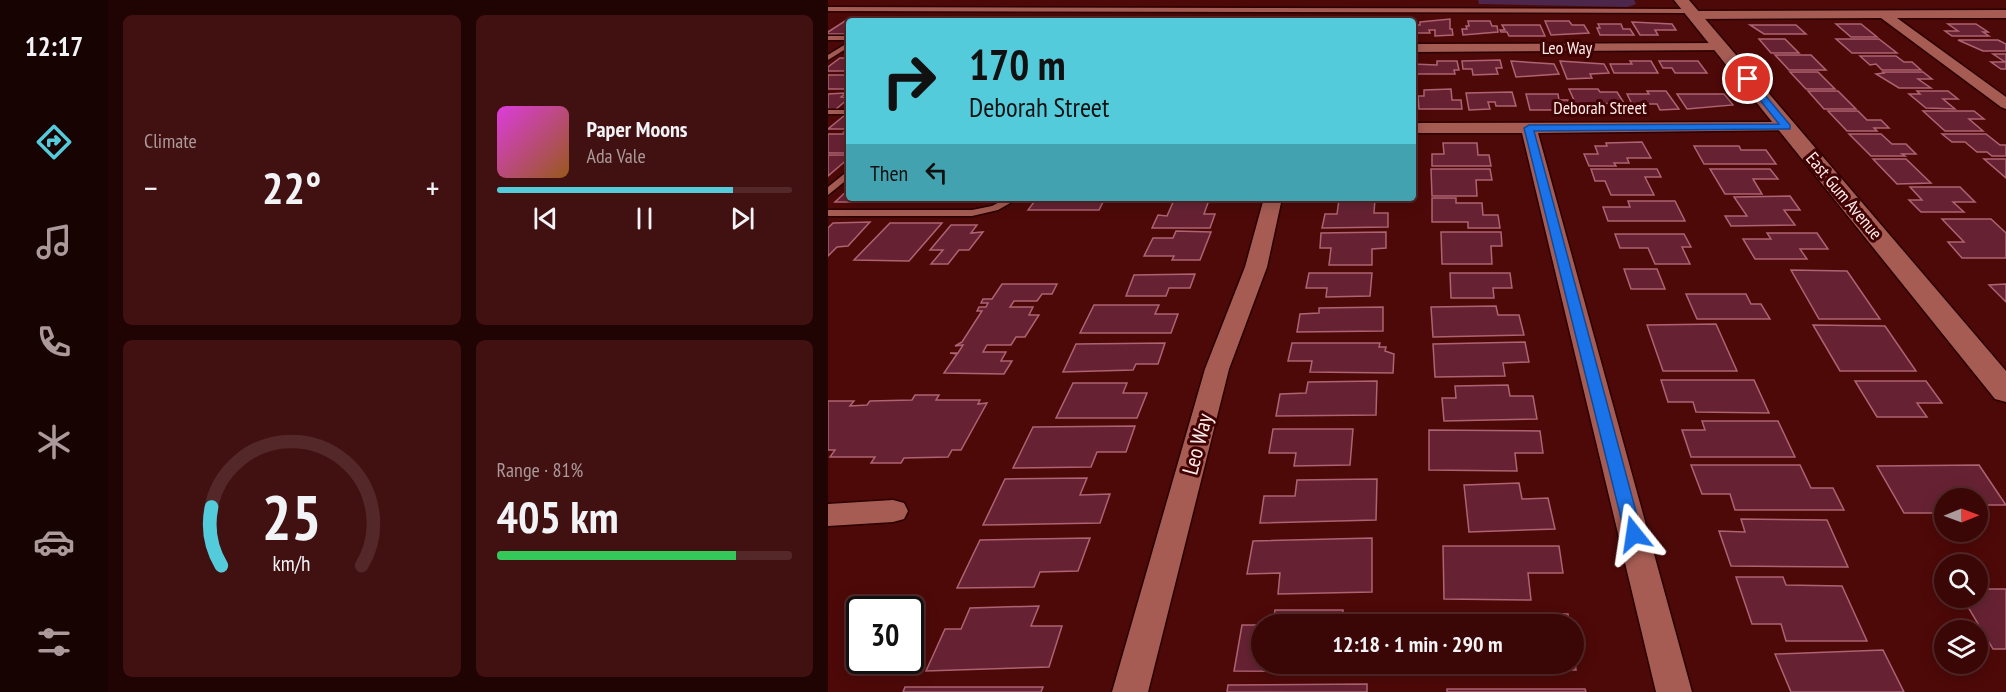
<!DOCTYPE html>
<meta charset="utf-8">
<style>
body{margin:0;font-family:"PT Sans Narrow",sans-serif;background:#411010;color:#f1f3f6;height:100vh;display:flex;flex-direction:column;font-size:22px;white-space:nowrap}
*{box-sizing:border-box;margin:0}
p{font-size:20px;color:#ab999b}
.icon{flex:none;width:33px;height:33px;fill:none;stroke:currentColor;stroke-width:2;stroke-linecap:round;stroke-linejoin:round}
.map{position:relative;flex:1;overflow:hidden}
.drawer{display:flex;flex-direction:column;gap:15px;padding:15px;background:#200403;width:720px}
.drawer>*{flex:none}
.guide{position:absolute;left:18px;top:18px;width:570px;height:183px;border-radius:6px;box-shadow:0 3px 15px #0003,0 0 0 2px #542828;background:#53cbdb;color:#111;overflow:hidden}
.needle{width:39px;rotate:89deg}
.buttons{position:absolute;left:1106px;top:488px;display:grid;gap:12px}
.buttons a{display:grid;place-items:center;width:54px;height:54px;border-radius:50%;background:#3a0706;box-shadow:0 3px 15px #0003,0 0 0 2px #542828;font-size:30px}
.speed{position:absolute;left:18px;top:596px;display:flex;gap:12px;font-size:30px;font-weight:700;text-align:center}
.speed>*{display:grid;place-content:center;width:78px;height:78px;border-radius:50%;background:#3a0706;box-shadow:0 3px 15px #0003,0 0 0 2px #542828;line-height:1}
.speed .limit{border:3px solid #111;border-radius:9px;background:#fff;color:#111}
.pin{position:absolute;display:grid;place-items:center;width:51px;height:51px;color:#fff;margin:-26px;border:3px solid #fff;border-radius:50%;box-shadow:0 2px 6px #0007}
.me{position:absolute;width:66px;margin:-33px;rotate:345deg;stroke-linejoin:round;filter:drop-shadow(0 0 4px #0008)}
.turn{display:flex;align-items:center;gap:21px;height:126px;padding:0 24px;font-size:27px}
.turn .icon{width:78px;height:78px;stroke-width:2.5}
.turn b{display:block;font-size:42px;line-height:51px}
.then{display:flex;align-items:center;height:57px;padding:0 24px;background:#0003;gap:12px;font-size:22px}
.big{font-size:45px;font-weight:800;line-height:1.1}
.drawer .widget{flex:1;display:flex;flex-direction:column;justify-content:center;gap:9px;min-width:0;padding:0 21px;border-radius:9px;background:#411010}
.drawer .dial{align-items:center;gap:0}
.dial svg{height:156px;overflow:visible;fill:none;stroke:#542828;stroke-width:7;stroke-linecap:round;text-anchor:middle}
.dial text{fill:#f1f3f6;stroke:none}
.song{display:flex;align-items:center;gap:18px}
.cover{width:72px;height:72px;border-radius:9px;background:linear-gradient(135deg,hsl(300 70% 55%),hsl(30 70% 35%))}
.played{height:6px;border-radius:3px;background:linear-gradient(90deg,#53cbdb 80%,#542828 80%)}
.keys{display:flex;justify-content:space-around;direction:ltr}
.heat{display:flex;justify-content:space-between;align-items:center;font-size:33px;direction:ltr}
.charge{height:9px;border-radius:4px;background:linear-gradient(90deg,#34c759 81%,#542828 0)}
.drawer .tiles{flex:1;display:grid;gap:15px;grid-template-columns:repeat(2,1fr)}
.trip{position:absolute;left:423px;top:614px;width:333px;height:60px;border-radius:30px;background:#3a0706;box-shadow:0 3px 15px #0003,0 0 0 2px #542828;font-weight:800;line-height:60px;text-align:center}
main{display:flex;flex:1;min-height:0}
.tabs{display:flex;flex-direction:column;width:108px;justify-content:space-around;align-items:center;background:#170302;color:#ab999b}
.tabs .icon{width:42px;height:42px}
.tabs .current{color:#53cbdb}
.tabs b{font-size:27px;color:#f1f3f6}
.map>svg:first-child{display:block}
.green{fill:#4c274b}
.building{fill:#623;stroke:#ae6372;stroke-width:1.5}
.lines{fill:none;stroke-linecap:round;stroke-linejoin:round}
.service-casing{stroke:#2a0000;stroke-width:3}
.minor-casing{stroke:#2a0000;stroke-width:3}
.tertiary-casing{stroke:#2a0000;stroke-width:3}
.service{fill:#a65c53;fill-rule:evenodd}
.minor{fill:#a65c53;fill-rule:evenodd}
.tertiary{fill:#a65c53;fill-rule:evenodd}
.route{fill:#1a73e8;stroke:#114b97;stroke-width:1.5}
.labels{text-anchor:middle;stroke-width:6;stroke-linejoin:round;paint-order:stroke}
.far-street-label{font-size:18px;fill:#feece9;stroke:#410001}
.street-label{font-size:22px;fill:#feece9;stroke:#410001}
</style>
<main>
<nav class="tabs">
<b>12:17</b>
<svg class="icon current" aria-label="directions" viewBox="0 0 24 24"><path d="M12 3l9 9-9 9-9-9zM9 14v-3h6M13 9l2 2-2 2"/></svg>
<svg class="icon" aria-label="music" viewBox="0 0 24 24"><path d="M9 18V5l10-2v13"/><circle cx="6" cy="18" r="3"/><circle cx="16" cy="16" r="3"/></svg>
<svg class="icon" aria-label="phone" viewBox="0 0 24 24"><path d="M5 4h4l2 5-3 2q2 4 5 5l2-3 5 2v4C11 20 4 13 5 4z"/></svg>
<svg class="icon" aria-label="climate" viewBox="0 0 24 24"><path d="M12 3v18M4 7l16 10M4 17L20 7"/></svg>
<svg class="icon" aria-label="car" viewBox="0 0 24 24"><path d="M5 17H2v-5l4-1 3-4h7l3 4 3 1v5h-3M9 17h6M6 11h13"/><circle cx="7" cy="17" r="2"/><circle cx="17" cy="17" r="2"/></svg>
<svg class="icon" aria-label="filters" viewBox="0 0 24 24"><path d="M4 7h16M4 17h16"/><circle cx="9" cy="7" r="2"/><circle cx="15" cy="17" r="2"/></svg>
</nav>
<section class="drawer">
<div class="tiles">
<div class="widget"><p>Climate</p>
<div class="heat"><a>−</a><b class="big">22°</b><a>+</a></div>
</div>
<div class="widget">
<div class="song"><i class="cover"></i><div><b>Paper Moons</b><p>Ada Vale</p></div></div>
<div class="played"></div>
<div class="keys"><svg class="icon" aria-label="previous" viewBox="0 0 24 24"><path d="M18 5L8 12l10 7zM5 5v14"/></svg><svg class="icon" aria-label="pause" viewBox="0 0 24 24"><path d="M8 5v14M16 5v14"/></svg><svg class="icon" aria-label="next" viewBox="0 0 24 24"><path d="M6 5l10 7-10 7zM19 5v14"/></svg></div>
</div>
<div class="widget dial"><svg viewBox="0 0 100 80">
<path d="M14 69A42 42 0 1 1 86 69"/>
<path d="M14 69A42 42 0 0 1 9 39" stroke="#53cbdb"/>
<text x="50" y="56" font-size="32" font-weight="700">25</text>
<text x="50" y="72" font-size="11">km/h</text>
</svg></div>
<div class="widget"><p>Range · 81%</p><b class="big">405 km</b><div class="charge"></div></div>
</div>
</section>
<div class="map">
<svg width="1178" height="692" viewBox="0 0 1178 692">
<rect width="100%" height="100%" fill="#4d0908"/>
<path class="green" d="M650 0H806L808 4 800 7 651 4Z"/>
<g class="building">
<path d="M20 19H54L21 21V34H0V32Z"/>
<path d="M622 19V29H624L625 35 607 36V30H601L602 33H585V25H592V22Z"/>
<path d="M640 21H662L664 26H669L670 32 635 35 634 29H639L638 26H641Z"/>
<path d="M717 21H741L744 25H756L761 33 723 35Z"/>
<path d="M804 22 844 24 848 30H827L830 35H812Z"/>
<path d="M770 24H793L795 29H802L806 35H772L769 28H772Z"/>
<path d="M1008 24H1033L1049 37H1023Z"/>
<path d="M1120 24H1148L1160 32H1155L1161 36H1124L1117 31H1130Z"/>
<path d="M674 25H712L717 36H681L679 32H673L672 30H677Z"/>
<path d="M922 25H968L978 34H936Z"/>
<path d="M931 39H957L971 53H943Z"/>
<path d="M1008 39H1051L1069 53H1024Z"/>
<path d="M1130 40H1170L1178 44V51H1155Z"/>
<path d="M1165 54H1178V69H1173L1163 62H1177Z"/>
<path d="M947 55H983L998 70H961Z"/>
<path d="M1032 56H1068L1076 62H1084L1093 70H1054L1048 64 1042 65Z"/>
<path d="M12 58H21V71H0V67Z"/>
<path d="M672 60 674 68H668L670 74 645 75 644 69H635L634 61Z"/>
<path d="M609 61H629L631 70H626L627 74H585V64L609 65Z"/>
<path d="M683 61 726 64 731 74 688 77Z"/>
<path d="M732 61 776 64 781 73 762 74 764 78 739 79Z"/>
<path d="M802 61H823L830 73H786L782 64H804Z"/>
<path d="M831 61H870L879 73H847L844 68H835Z"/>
<path d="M962 72H990L1007 89H978Z"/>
<path d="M1055 72H1095L1104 79H1090L1103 88H1071L1048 74 1056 73Z"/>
<path d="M0 75H21V86L16 89H0Z"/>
<path d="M623 89 624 100H633L634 109H591L590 96H596V90Z"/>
<path d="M741 89H770L772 92H789L796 103 768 104 771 109H750Z"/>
<path d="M819 91H838L851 109 832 110 829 104H804L799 94H821Z"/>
<path d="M980 91H1010L1028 109H996Z"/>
<path d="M1089 91H1120L1130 99H1115L1127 109 1098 108 1081 94H1092Z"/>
<path d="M684 92 688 106H668L667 102H660L662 109 641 110 638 93Z"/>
<path d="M18 93 13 97 21 98 7 110H0V94Z"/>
<path d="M698 94H730L731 100H740L744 110H702Z"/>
<path d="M849 94H896L905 105 859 109Z"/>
<path d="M1000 111H1030L1039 120H1053L1061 128H1046L1049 131H1019Z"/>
<path d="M1095 111H1146L1156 119H1141L1155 131H1117Z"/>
<path d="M17 115H21V132H16L20 129H0Z"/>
<rect x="0" y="134" width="21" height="19"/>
<path d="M1021 134H1053L1064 144H1078L1088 154H1074L1077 156H1043Z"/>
<path d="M1114 134H1158L1172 145H1178V156H1164L1159 152H1149L1137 142H1124Z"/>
<path d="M814 142 823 158H799L801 163H786L788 166H761L756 154H770L767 146H779L778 143Z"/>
<path d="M615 143H649L650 155H661L663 166H604V154H616Z"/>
<path d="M866 146H911L913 150H938L948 164H876Z"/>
<path d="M0 155H21V158L0 176Z"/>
<path d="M1045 159H1078L1103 183 1069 184Z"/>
<path d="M1156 159H1178V178Z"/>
<path d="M603 169H662L664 180H648L649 196H604Z"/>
<path d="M763 169H829L833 177H817L826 195H783L777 181H767Z"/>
<path d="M882 169H942L950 179H925L934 194H897Z"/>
<path d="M1082 187H1132L1147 202H1125L1136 212H1093L1081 200H1094Z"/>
<path d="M21 189V198H82L78 202H7Z"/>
<path d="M962 196 972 210H956L967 225 903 226 897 216H919L906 197Z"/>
<path d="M109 198H162L161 200H107Z"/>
<path d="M209 198H277L271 210H200Z"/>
<path d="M604 198H628V203H654L655 215H670L672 228H640V222H604Z"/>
<path d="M511 199H547L546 213H560V227L494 228 497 214H509Z"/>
<path d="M346 200H381L376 214H387L382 228H324L330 215 339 216Z"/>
<path d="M800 201H847L857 221H780L775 207H802Z"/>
<path d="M1114 219H1163L1178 233V258H1134L1120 242H1136Z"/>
<path d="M42 222 20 246 9 247 0 256V228L5 223Z"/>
<path d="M62 223H114L81 261 26 260Z"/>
<path d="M123 225H149L143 233 155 232 141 250H131L120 264H103L115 250H102Z"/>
<path d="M348 231 383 232 372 260H344L346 256H316L325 238H345Z"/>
<path d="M558 232V248L544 249V265H501L503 248H492L493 233Z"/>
<path d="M613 232H673L674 246H663L664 264H614Z"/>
<path d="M939 233H989L1000 249H972L979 259H927L915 239H943Z"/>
<path d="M787 234H856L863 247H854L862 264H827L820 248H792Z"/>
<path d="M796 269H829L837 289H803Z"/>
<path d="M963 270 1019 271 1052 319H991Z"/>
<path d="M481 273H544L542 296 498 297 499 288H478Z"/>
<path d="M622 273H682L684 288H665L666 298H623Z"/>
<path d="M367 274 362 288H341L338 296H298L306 275Z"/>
<path d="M174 284H229L224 294H214L209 301H186L182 307H205L201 315H211L197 337H188L183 345H159L155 352H178L173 361H184L176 374 116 373 129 354 122 353H130L135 345 127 346 134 342 154 311H149L151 307H158L160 303H153L155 299H164Z"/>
<path d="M1178 284V302L1161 285Z"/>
<path d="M858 294H918L923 304H933L942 319H869Z"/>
<path d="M266 305H331L327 314H350L343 333H252Z"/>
<path d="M668 306 670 315H691L696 335 605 337 603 307Z"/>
<path d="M555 307V331L469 332 472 314 491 313V308Z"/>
<path d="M888 324 909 371H835L819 325Z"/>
<path d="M985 325 1057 326 1088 371H1012Z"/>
<path d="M697 342 701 362 675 363 677 376 607 377 605 344Z"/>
<path d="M337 343 330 364H308L305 370 235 372 248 344Z"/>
<path d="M464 343H552L551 347H558L557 351 566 354 565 373 482 372 484 361H460Z"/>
<path d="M833 380H926L941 413 868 412 865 402H840Z"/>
<path d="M549 381 548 415 448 416 452 394 478 393 480 382Z"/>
<path d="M1027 381H1098L1114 403H1089L1099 417H1049Z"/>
<path d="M245 383H299L295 393H319L309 418H228Z"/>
<path d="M680 385 682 396H705L709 419 616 421 614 398H628L627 386Z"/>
<path d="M87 395H111L108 400H152L150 404 159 403 133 450H124L120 457 76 458 73 463H43L47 457H2L7 450H0V401H26L22 406 39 405 42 401 84 400Z"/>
<path d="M874 421H950L967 457H863L854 430H877Z"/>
<path d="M307 426 298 452H269L263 467 185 468 205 427Z"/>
<path d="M445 429H525L522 465 466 466 468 453H441Z"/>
<path d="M601 430 712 431 715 453H687L689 471 601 470Z"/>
<path d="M863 465H972L983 488H1005L1016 510H907L902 494H874Z"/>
<path d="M1151 465 1178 505H1149V498H1116V513H1076L1049 466Z"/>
<path d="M259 478 252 495 282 494 272 523 155 525 177 479Z"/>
<path d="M549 479 548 520 432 523 436 496H467L469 480Z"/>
<path d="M691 483 694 499 720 498 727 529 641 532 636 485Z"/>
<path d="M913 519 999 520 1020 567 903 566 891 531 917 532Z"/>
<path d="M262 538 250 571 212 572 206 587 129 588 152 540Z"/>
<path d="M544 538V592L450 594 452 573 419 574 425 541Z"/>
<path d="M615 546H731L735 573H700L703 600 616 599Z"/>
<path d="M908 577H955L958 585 1014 586 1039 641H958L953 624H924Z"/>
<path d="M1149 589H1178V649H1165L1134 597H1149Z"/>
<path d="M211 606 203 626H234L221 667 98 671 117 629H133L142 608Z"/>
<path d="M447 610H515L514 624H445Z"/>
<path d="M616 613 740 614 741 624H616Z"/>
<path d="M414 625H434V663H510V672L406 671Z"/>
<path d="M1055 650 1076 692H963L947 654Z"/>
<path d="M746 653 748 670 617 669V663H746Z"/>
<path d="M539 684V692H399L400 685Z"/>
<path d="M77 687H215L213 692H75Z"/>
<path d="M619 689H757L758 692H619Z"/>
</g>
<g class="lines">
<g class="service-casing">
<g id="service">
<path d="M0 7 861 9 864 11 861 13 0 11Z"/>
<rect x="0" y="36" width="21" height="4"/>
<path d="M21 42V47L0 60V55Z"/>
<rect x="0" y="110" width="21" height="4"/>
<path d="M21 170V178L0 195V187Z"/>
<path d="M179 198H191L170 210 144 216H0V210H144L164 206Z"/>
</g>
</g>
<g class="minor-casing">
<g id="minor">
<path d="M1178 10V18H1069L1178 97V109L1173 107 1053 18 865 19 859 15 865 11Z"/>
<path d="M894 43 901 47 899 50 585 52V44Z"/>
<path d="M958 122 966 127 964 130 710 133 864 692H828L694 133H585V123Z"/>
<path d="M436 198H454L439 267 401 369 320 692H284L377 369 417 267Z"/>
<path d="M65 500 76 503 80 511 76 519 65 522 0 526V504Z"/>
</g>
</g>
<g class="tertiary-casing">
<path id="tertiary" d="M846 0H861L1178 371V402L1167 399Z"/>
</g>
<use href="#service" class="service"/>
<use href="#minor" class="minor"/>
<use href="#tertiary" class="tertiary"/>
</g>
<path class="route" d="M917 77H922L962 125V129L706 131 814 534 812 539 806 541 799 539 797 534 696 128 701 125 951 124 917 81Z"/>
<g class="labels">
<g class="far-street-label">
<text x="739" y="54">Leo Way</text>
<text x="772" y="114">Deborah Street</text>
<text transform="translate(1016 196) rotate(50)" y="6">East Gum Avenue</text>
</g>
<g class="street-label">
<text transform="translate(369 444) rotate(-75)" y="8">Leo Way</text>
</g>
</g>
</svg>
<div class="buttons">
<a><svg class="needle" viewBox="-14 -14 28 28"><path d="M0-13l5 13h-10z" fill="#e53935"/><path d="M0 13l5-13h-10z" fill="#ab999b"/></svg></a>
<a><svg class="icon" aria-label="search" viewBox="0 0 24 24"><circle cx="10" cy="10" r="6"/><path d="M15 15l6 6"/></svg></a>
<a><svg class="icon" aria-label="layers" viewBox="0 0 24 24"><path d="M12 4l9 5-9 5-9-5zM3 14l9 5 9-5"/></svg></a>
</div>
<div class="speed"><div class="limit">30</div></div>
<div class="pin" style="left:920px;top:79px;background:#d93025"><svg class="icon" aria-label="arrive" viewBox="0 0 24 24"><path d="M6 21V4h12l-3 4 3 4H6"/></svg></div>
<svg class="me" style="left:806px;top:534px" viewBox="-20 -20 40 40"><path d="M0-17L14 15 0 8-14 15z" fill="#1a73e8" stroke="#fff" stroke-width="4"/></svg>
<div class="trip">12:18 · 1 min · 290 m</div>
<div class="guide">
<div class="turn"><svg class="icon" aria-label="right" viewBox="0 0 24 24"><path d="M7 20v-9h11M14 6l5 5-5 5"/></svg><div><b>170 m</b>Deborah Street</div></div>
<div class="then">Then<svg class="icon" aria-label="left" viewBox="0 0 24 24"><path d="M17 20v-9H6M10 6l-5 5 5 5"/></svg></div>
</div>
</div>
</main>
